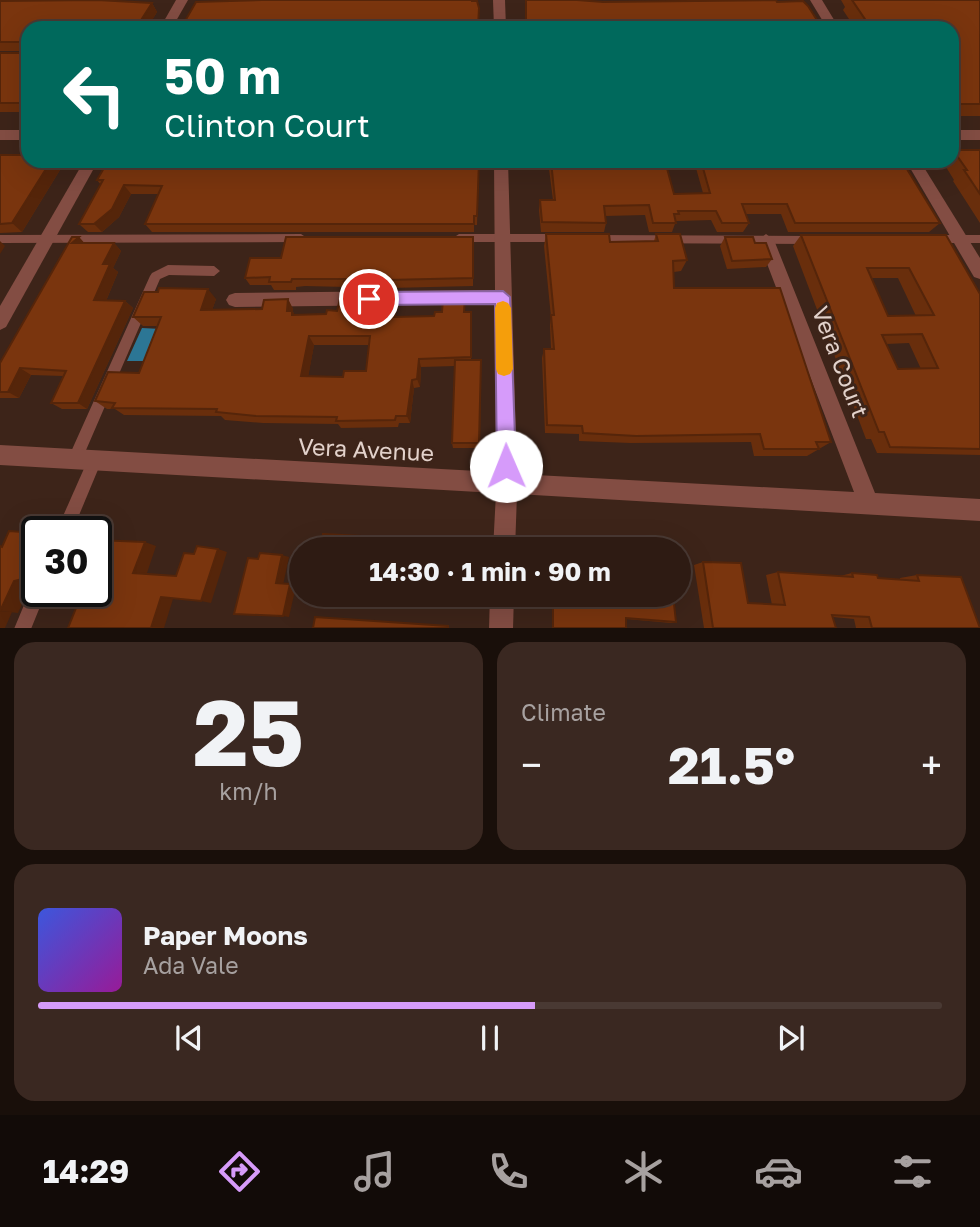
<!DOCTYPE html>
<meta charset="utf-8">
<style>
body{margin:0;font-family:"Golos Text",sans-serif;background:#3a2821;color:#f1f3f6;height:100vh;display:flex;flex-direction:column;font-size:26px;white-space:nowrap}
*{box-sizing:border-box;margin:0}
p{font-size:23px;color:#a7a1a0}
.icon{flex:none;width:38px;height:38px;fill:none;stroke:currentColor;stroke-width:2;stroke-linecap:round;stroke-linejoin:round}
.map{position:relative;height:628px;overflow:hidden}
.details{display:flex;flex-direction:column;gap:14px;padding:14px;background:#190f0a;flex:1}
.details>*{flex:none}
.top-card{position:absolute;left:21px;top:21px;width:938px;height:147px;border-radius:21px;box-shadow:0 7px 28px #0002,0 0 0 2px #493933;background:#00695c;color:#fff;overflow:hidden}
.speed{position:absolute;left:21px;top:516px;display:flex;gap:14px;font-size:35px;font-weight:700;text-align:center}
.speed>*{display:grid;place-content:center;width:91px;height:91px;border-radius:50%;background:#2e1b13;box-shadow:0 7px 28px #0002,0 0 0 2px #493933;line-height:1}
.speed .limit{border:4px solid #111;border-radius:10px;background:#fff;color:#111}
.pin{position:absolute;display:grid;place-items:center;width:60px;height:60px;color:#fff;margin:-30px;border:4px solid #fff;border-radius:50%;box-shadow:0 2px 7px #0007}
.me{position:absolute;width:77px;margin:-38px;rotate:359deg;stroke-linejoin:round;filter:drop-shadow(0 0 5px #0008)}
.turn{display:flex;align-items:center;gap:24px;height:147px;padding:0 28px;font-size:32px}
.turn .icon{width:91px;height:91px;stroke-width:2.5}
.turn b{display:block;font-size:49px;line-height:60px}
.big{font-size:52px;font-weight:700;line-height:1.1}
.details .card{flex:1;display:flex;flex-direction:column;justify-content:center;gap:10px;min-width:0;padding:0 24px;border-radius:21px;background:#3a2821}
.details .dial{align-items:center;gap:0}
.dial b{font-size:91px;line-height:1}
.song{display:flex;align-items:center;gap:21px}
.cover{width:84px;height:84px;border-radius:10px;background:linear-gradient(135deg,hsl(230 70% 55%),hsl(300 70% 35%))}
.played{height:7px;border-radius:4px;background:linear-gradient(90deg,#d69bfa 55%,#493933 55%)}
.keys{display:flex;justify-content:space-around;direction:ltr}
.heat{display:flex;justify-content:space-between;align-items:center;font-size:38px;direction:ltr}
.details .tiles{flex:1;display:grid;gap:14px;grid-template-columns:1fr 1fr}
.card:last-child{grid-column:span 2}
.trip{position:absolute;left:289px;top:537px;width:402px;height:70px;border-radius:35px;background:#2e1b13;box-shadow:0 7px 28px #0002,0 0 0 2px #493933;font-weight:700;line-height:70px;text-align:center}
.tabs{display:flex;height:112px;justify-content:space-around;align-items:center;background:#120b08;color:#a7a1a0}
.tabs .icon{width:49px;height:49px}
.tabs .current{color:#d69bfa}
.tabs b{font-size:32px;color:#f1f3f6}
.map>svg:first-child{display:block}
.water{fill:#2c7695}
.lines{fill:none;stroke-linecap:round;stroke-linejoin:round}
.lane{fill:#834d43;fill-rule:evenodd}
.street{fill:#834d43;fill-rule:evenodd}
.wall{fill:#692e0c;fill-rule:evenodd}
.shaded-wall{fill:#55250a}
.building{fill:#7a350e;stroke:#55250a;stroke-width:2;fill-rule:evenodd}
.route{fill:#d69bfa;stroke:#8b65a2;stroke-width:2}
.slow{fill:#f59e0b}
.labels{text-anchor:middle;stroke-width:6;stroke-linejoin:round;paint-order:stroke}
.street-label{font-size:23px;fill:#e3d2cb;stroke:#3d2419}
</style>
<div class="map">
<svg width="980" height="629" viewBox="0 0 980 629">
<rect width="100%" height="100%" fill="#3d2419"/>
<path class="water" d="M142 328 161 329 147 361H127Z"/>
<g class="lines">
<g class="lane">
<path d="M301 234 307 238 301 242 0 243V235Z"/>
<path d="M459 234H560L566 238 560 242H459L453 238Z"/>
<path d="M595 235 812 236 818 240 812 244 595 243 589 239Z"/>
<path d="M931 235H980V243H931L925 239Z"/>
<path d="M168 265 214 266 220 271 214 276 169 275 160 279 80 464 75 466 70 464 68 459 70 454 150 276 152 273Z"/>
<path d="M95 453 100 455 102 460 72 532H56L90 455Z"/>
<path d="M37 584V592H46L31 629H14L32 586Z"/>
</g>
<g class="street">
<path d="M176 0H188L172 28H160Z"/>
<path d="M493 0H505L506 28H494Z"/>
<path d="M810 0H822L839 28H827Z"/>
<rect x="0" y="130" width="28" height="10"/>
<rect x="952" y="130" width="28" height="10"/>
<path d="M84 161H98L6 327 0 330V306Z"/>
<path d="M494 161H508L517 474 854 492 758 240 766 234 774 240 875 493 980 499V521L517 494 515 550H493L496 493 0 465V445L496 472 495 304 235 307 229 305 226 300 229 295 235 293 495 290Z"/>
<path d="M906 161H920L980 258V279L974 277Z"/>
<path d="M490 595H514L513 629H489Z"/>
</g>
</g>
<g class="wall">
<path d="M841 0H980V116H952V28H855L843 10 845 7Z"/>
<path d="M0 1 152 3 157 12 147 28H28V112H0V53H23V51H0Z"/>
<path d="M953 150H980V223L953 181 954 180 943 162 952 161V152Z"/>
<path d="M0 155 28 161H60L63 165 22 232 0 233Z"/>
<path d="M479 161 477 225H474V232H152L145 224 158 194H131L119 217 102 232H88L79 224 101 185 97 180Z"/>
<path d="M548 161H665L674 194 703 193 694 161H902L940 223 929 232H788L781 214H746L749 223 743 232H717L711 220 676 221 672 232H649L645 215 605 216 606 223 604 232H541L539 210 540 200H553Z"/>
<path d="M546 234 610 242 654 241 656 234 687 260 681 271 674 272V288L831 442 807 456H754L751 442 631 443 579 441V434L545 433 542 358 544 349H551L550 325 551 317 544 246Z"/>
<path d="M801 235H946L980 294V455L877 453 871 439H866L793 246ZM872 278H898L916 316H888ZM909 343 921 369H898L886 344Z"/>
<path d="M79 237 84 243H114L121 251 113 268 118 272 106 301H125L133 308 87 409H62L51 403 63 376 31 375 19 398H0V363Z"/>
<path d="M473 237V286L348 289 347 287 305 286 296 287V290H274L271 285H250L245 278 281 258Z"/>
<path d="M725 237 755 243 772 259 766 267 727 269 720 246Z"/>
<path d="M216 299 212 310 262 309 288 299 293 309V312L295 315 326 314 395 308V313L396 317 434 316 471 312V360H481L480 448H453L452 443 455 366 421 367 420 387 414 388 410 423H399L398 427 341 428 338 424 263 423 225 420 221 416 124 415 115 409H107L95 401 139 373 157 326H143L133 317ZM314 345H369L366 371 343 377 308 376Z"/>
<path d="M703 562 748 603 772 605 766 575 778 572 840 576 852 573 878 578 900 580V578L917 575 980 628H856L854 619 833 617 836 628H704L694 565Z"/>
<path d="M552 595H673L676 622 671 623 626 619V628H552Z"/>
</g>
<g class="shaded-wall">
<path d="M152 3 157 12 147 28H136Z"/>
<path d="M51 161H60L63 165 22 232 12 223Z"/>
<path d="M124 185 131 194 119 217 102 232 94 224Z"/>
<path d="M79 237 87 246 72 243Z"/>
<path d="M0 241 5 246 0 254Z"/>
<path d="M114 243 121 251 113 268 118 272 103 308 94 300 103 264Z"/>
<path d="M208 289 216 299 209 319 201 310Z"/>
<path d="M392 298 395 308 394 323 391 313Z"/>
<path d="M288 299 293 309V312L298 320 287 311Z"/>
<path d="M125 301 133 308 87 409 78 403Z"/>
<path d="M309 336 314 345 307 384 301 376Z"/>
<path d="M419 359 421 367 420 387 417 379Z"/>
<path d="M20 368 31 375 19 398 8 392Z"/>
<path d="M412 380 414 388 410 423 407 416Z"/>
<path d="M145 542 156 546 146 576 133 573Z"/>
<path d="M218 549 227 552 211 603 201 601Z"/>
<path d="M282 555 289 557 283 585 276 583Z"/>
<path d="M22 579 31 584 18 613 0 611 14 581Z"/>
<path d="M290 584 296 586 289 617 283 616Z"/>
<path d="M161 597 173 599 164 628H151Z"/>
<path d="M0 611 12 612 5 628H0Z"/>
</g>
<g class="building">
<path d="M97 0 152 3 136 28H28V103H0V53H23L24 45 21 42H0V1Z"/>
<path d="M262 0H472V1H477L479 8 478 28H181L196 2Z"/>
<path d="M526 0H577L603 2 776 0 777 2 803 1 808 6 822 28H526Z"/>
<path d="M852 0H980V104H952V28H871Z"/>
<path d="M953 150H980V194L964 170H967Z"/>
<path d="M0 155H28V161H51L12 223 0 224Z"/>
<path d="M108 161H479L477 216H474V224H145L162 186 124 185 112 209 94 224H79L103 180H97Z"/>
<path d="M551 161H665L674 194 710 193 701 161H902L940 223H795L787 204H742L749 223H722L716 211H678L679 214H674L676 223H653L649 205 604 206 606 223 542 222 540 200H555Z"/>
<path d="M546 234H609L610 242 658 241 656 234H680L687 260 673 261 674 288H780L831 442H816L819 449H764L760 434 636 436 583 433 582 426 547 425 544 349H554L551 315H554Z"/>
<path d="M801 235H946L980 294V449L890 447 884 432H879ZM867 268H909L934 315 888 316ZM922 334 938 368 898 369 882 335Z"/>
<path d="M72 237H79L72 243H114L103 264H110L94 300 125 301 78 403H51L66 371 20 368 8 392H0V363Z"/>
<path d="M286 237H473V278L344 281 345 279H292L291 282H269L270 277 245 278 250 258H281Z"/>
<path d="M725 237H753L755 243H766L772 259 732 261Z"/>
<path d="M159 288 208 289 201 310 262 309 264 300 288 299 287 311H292V315L326 314 327 310 337 311 340 299 392 298 391 313H395L394 317 434 316 435 312H442L443 298 465 297 464 312H471V357L419 359 417 379 412 380 407 416H396L395 420 336 421 337 417 256 416 216 412 217 409 112 408 115 403 95 401 108 372 139 373 161 317H133L144 292H158ZM309 336H370L366 371H344L343 377 301 376Z"/>
<path d="M455 360H481L479 443H452Z"/>
<path d="M9 531 37 533V592H96V540L145 542 133 573 176 576 184 553 194 554 197 546 218 549 201 601 161 597 151 628H68L76 608H73L76 601 30 597 32 588 23 587 22 579 14 581 0 611V546L2 547Z"/>
<path d="M323 534 457 541 456 550H320Z"/>
<path d="M260 553 282 555 276 583 290 584 283 616 234 614 248 558 258 559Z"/>
<path d="M703 562 741 563 748 603 785 605 778 572 853 577 852 573 877 575 878 578 919 581 917 575 961 577 980 628H872L869 617 832 615 836 628H713Z"/>
<path d="M553 595H673L676 622 626 618V628H553Z"/>
<path d="M315 617 448 626V628H313Z"/>
</g>
<path class="route" d="M503 291 510 297 516 466 513 472 506 475 500 472 497 466 495 304 369 305 361 299 369 292Z"/>
<path class="slow" d="M503 301 508 303 511 308 513 369 510 374 504 376 498 374 496 369 495 308 497 303Z"/>
<g class="labels">
<g class="street-label">
<text transform="translate(840 362) rotate(69)" y="8">Vera Court</text>
<text transform="translate(366 450) rotate(3)" y="8">Vera Avenue</text>
</g>
</g>
</svg>
<div class="speed"><div class="limit">30</div></div>
<div class="pin" style="left:369px;top:299px;background:#d93025"><svg class="icon" aria-label="arrive" viewBox="0 0 24 24"><path d="M6 21V4h12l-3 4 3 4H6"/></svg></div>
<svg class="me" style="left:506px;top:466px" viewBox="-20 -20 40 40"><circle r="19" fill="#fff"/><path d="M0-13L10 11 0 6-10 11z" fill="#d69bfa"/></svg>
<div class="trip">14:30 · 1 min · 90 m</div>
<div class="top-card">
<div class="turn"><svg class="icon" aria-label="left" viewBox="0 0 24 24"><path d="M17 20v-9H6M10 6l-5 5 5 5"/></svg><div><b>50 m</b>Clinton Court</div></div>
</div>
</div>
<section class="details">
<div class="tiles">
<div class="card dial"><b>25</b><p>km/h</p></div>
<div class="card"><p>Climate</p>
<div class="heat"><a>−</a><b class="big">21.5°</b><a>+</a></div>
</div>
<div class="card">
<div class="song"><i class="cover"></i><div><b>Paper Moons</b><p>Ada Vale</p></div></div>
<div class="played"></div>
<div class="keys"><svg class="icon" aria-label="previous" viewBox="0 0 24 24"><path d="M18 5L8 12l10 7zM5 5v14"/></svg><svg class="icon" aria-label="pause" viewBox="0 0 24 24"><path d="M8 5v14M16 5v14"/></svg><svg class="icon" aria-label="next" viewBox="0 0 24 24"><path d="M6 5l10 7-10 7zM19 5v14"/></svg></div>
</div>
</div>
</section>
<nav class="tabs">
<b>14:29</b>
<svg class="icon current" aria-label="directions" viewBox="0 0 24 24"><path d="M12 3l9 9-9 9-9-9zM9 14v-3h6M13 9l2 2-2 2"/></svg>
<svg class="icon" aria-label="music" viewBox="0 0 24 24"><path d="M9 18V5l10-2v13"/><circle cx="6" cy="18" r="3"/><circle cx="16" cy="16" r="3"/></svg>
<svg class="icon" aria-label="phone" viewBox="0 0 24 24"><path d="M5 4h4l2 5-3 2q2 4 5 5l2-3 5 2v4C11 20 4 13 5 4z"/></svg>
<svg class="icon" aria-label="climate" viewBox="0 0 24 24"><path d="M12 3v18M4 7l16 10M4 17L20 7"/></svg>
<svg class="icon" aria-label="car" viewBox="0 0 24 24"><path d="M5 17H2v-5l4-1 3-4h7l3 4 3 1v5h-3M9 17h6M6 11h13"/><circle cx="7" cy="17" r="2"/><circle cx="17" cy="17" r="2"/></svg>
<svg class="icon" aria-label="filters" viewBox="0 0 24 24"><path d="M4 7h16M4 17h16"/><circle cx="9" cy="7" r="2"/><circle cx="15" cy="17" r="2"/></svg>
</nav>
